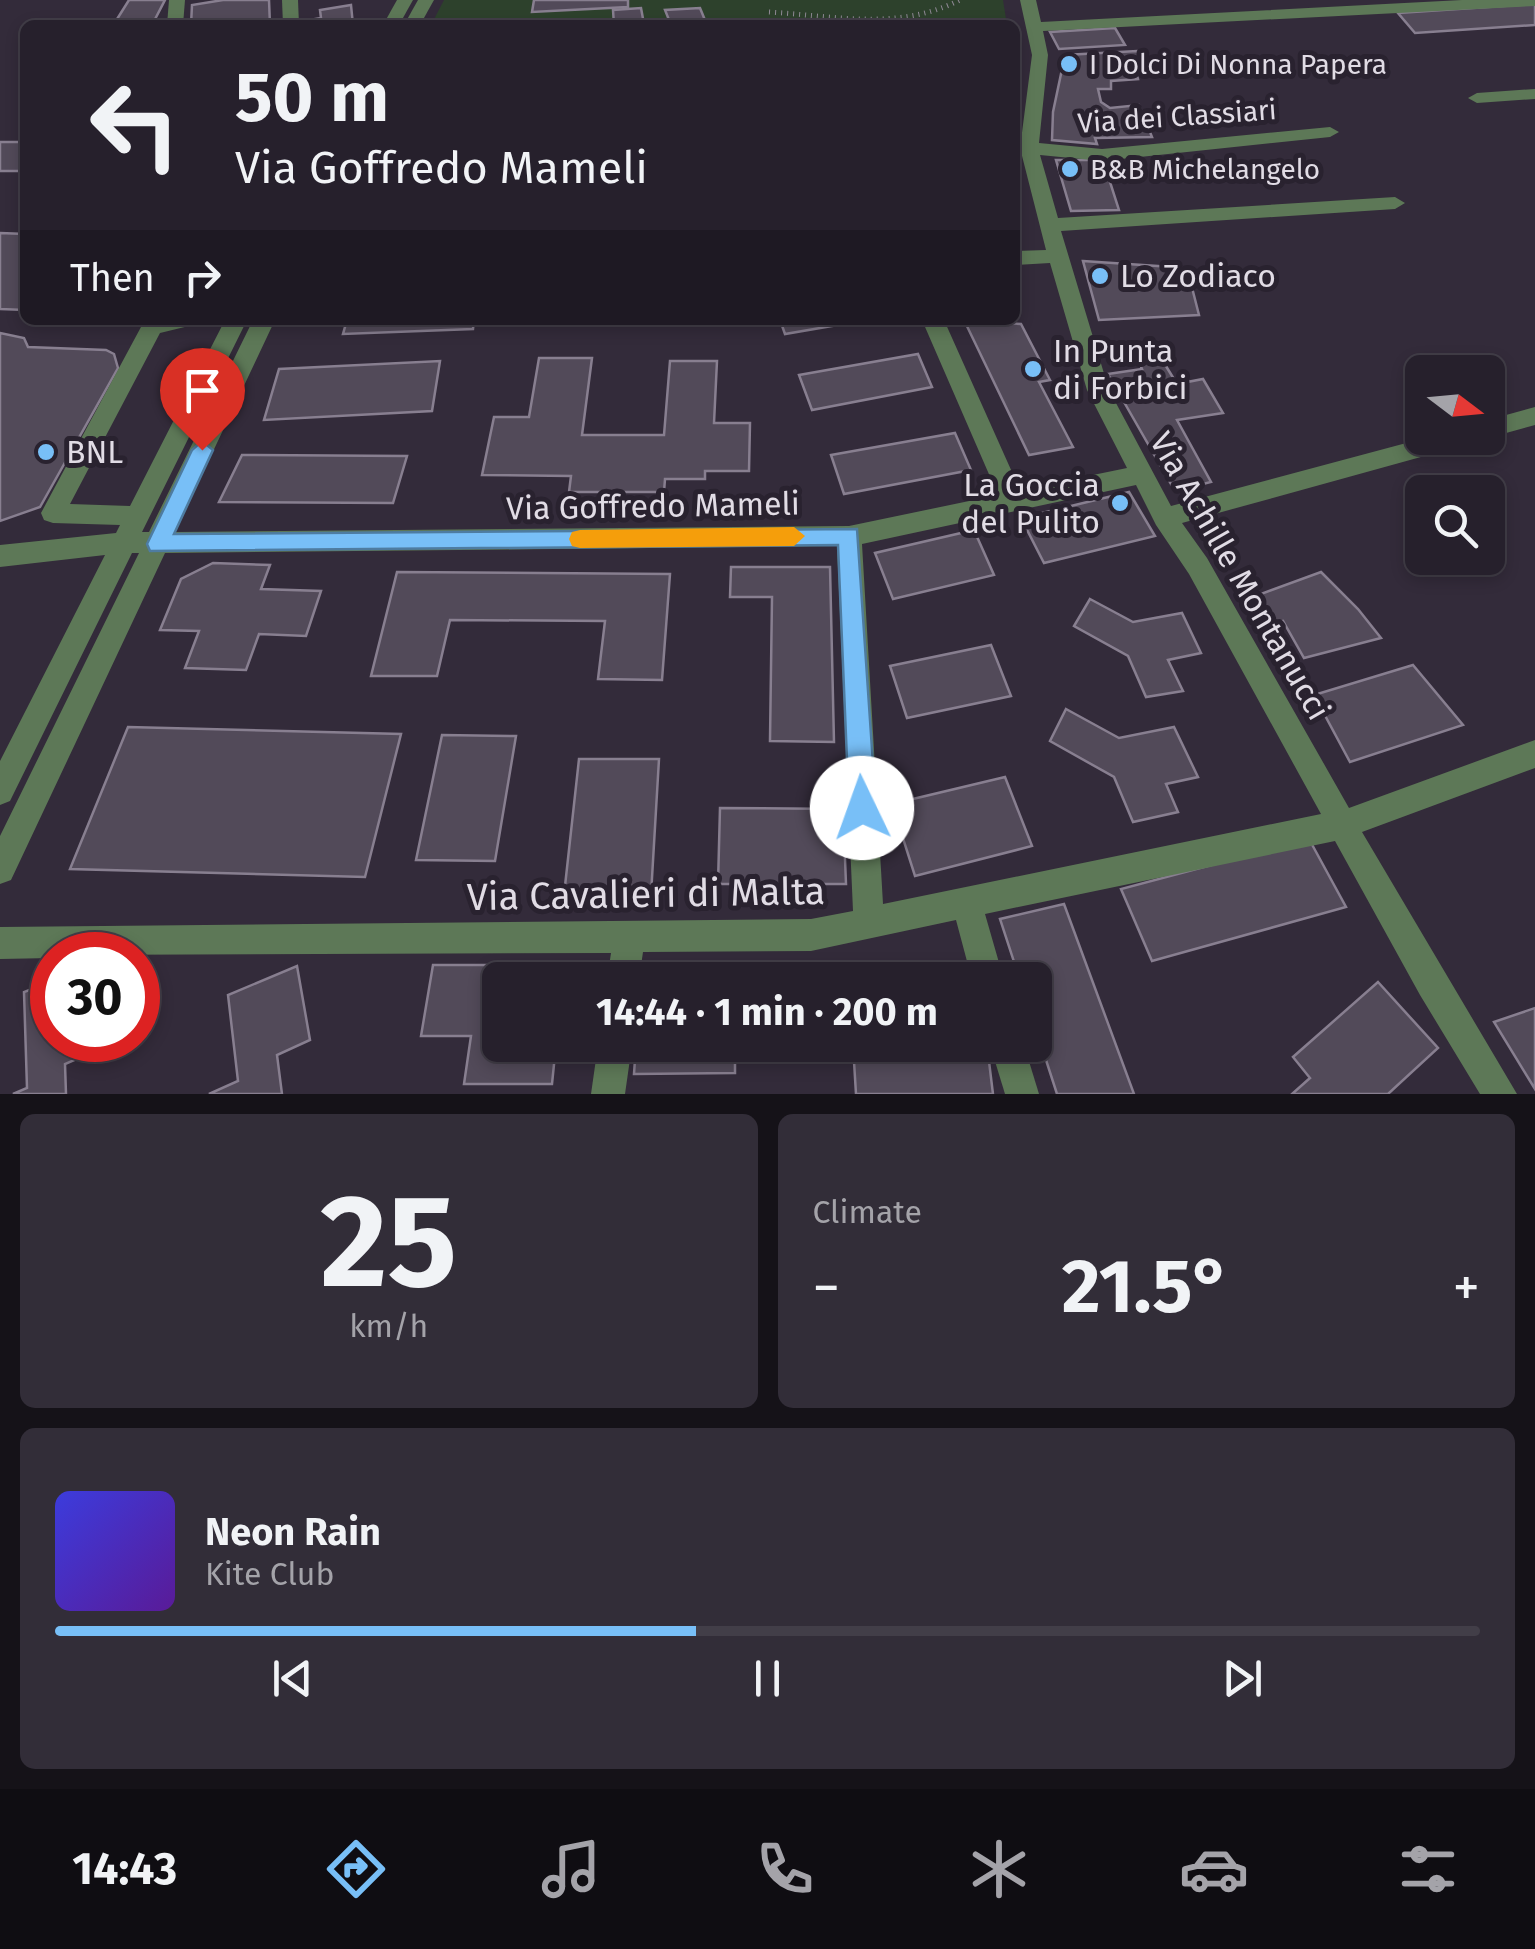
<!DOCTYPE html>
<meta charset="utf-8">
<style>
body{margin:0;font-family:"Fira Sans",sans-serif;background:#322d38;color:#f1f3f6;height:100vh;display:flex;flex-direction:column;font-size:38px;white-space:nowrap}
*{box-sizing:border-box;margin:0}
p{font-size:32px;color:#a4a3a9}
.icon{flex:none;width:55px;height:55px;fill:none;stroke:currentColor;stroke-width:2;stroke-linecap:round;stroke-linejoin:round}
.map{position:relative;height:1094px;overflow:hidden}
.details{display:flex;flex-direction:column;gap:20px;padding:20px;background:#151218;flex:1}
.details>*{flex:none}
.guide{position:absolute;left:20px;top:20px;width:1000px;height:305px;border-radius:15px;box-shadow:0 5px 15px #0003,0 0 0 2px #423e48;background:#26202c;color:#f1f3f6;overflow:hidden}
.needle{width:65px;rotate:106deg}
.controls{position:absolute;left:1405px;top:355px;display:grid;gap:20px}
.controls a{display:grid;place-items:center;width:100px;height:100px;border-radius:15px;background:#26202c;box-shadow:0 5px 15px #0003,0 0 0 2px #423e48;font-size:50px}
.speed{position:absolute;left:30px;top:932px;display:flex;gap:20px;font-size:50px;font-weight:700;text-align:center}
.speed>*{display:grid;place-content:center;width:130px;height:130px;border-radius:50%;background:#26202c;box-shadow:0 5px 15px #0003,0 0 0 2px #423e48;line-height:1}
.speed .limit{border:15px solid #d22;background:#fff;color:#111}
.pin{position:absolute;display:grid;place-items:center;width:85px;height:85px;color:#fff;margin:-102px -42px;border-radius:50% 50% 50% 0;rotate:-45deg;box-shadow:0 0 10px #0007}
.pin .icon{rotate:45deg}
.me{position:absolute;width:110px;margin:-55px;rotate:357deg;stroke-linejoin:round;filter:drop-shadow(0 0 8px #0008)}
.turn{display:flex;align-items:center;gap:35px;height:210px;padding:0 50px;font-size:45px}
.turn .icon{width:130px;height:130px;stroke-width:2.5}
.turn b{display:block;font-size:70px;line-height:85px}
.then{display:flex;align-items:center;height:95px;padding:0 50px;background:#0003;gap:20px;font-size:38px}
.big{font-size:75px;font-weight:700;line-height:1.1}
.details .card{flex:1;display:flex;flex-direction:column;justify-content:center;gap:15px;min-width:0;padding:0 35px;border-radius:15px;background:#322d38}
.details .dial{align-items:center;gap:0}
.dial b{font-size:130px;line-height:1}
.song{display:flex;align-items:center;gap:30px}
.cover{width:120px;height:120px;border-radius:15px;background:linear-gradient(135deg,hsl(240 70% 55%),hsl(270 70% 35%))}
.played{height:10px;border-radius:5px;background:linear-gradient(90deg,#78bff7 45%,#423e48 45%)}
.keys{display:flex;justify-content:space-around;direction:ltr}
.heat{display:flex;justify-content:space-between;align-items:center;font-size:55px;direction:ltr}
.details .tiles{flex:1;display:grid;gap:20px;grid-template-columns:1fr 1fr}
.card:last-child{grid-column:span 2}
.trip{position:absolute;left:482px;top:962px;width:570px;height:100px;border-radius:15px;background:#26202c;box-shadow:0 5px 15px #0003,0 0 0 2px #423e48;font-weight:700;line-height:100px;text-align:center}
.tabs{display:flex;height:160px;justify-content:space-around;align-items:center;background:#0f0d12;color:#a4a3a9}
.tabs .icon{width:70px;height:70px}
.tabs .on{color:#78bff7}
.tabs b{font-size:45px;color:#f1f3f6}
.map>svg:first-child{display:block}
.green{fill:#2d412c}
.building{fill:#524a59;stroke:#887f90;stroke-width:2.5}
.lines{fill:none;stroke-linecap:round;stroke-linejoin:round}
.path{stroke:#908a96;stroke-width:5;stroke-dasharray:1 5;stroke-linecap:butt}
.minor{fill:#5d7857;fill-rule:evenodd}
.route{fill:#78bff7;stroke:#4e7ca1;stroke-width:2.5}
.slow{fill:#f59e0b}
.poi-dot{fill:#78bff7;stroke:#29222f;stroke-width:4}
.labels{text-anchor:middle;stroke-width:10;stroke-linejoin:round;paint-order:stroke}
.far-poi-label{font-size:28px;fill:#e1dce5;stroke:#29222f;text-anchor:start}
.far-street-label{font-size:28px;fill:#e1dce5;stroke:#29222f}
.poi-label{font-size:32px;fill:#e1dce5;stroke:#29222f;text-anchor:start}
.street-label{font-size:32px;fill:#e1dce5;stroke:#29222f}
.near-street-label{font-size:38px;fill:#e1dce5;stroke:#29222f}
</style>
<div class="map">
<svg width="1535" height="1094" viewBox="0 0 1535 1094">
<rect width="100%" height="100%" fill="#332b3a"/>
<path class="green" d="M444 0H1003L1007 25H431Z"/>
<g class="building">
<path d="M129 0H165L152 25H90L114 24Z"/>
<path d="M223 0H269L270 25H191L192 5Z"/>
<path d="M534 0H628V7L532 12Z"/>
<path d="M1535 4V25L1415 33 1398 13Z"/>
<path d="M351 5 353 25H315V19L321 18 320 10Z"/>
<path d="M641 8 644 24 614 25 613 10Z"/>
<path d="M700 8 707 25H671L665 10Z"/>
<path d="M1115 28 1125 45 1059 49 1050 32Z"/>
<path d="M1137 51 1146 67 1135 68 1138 79 1111 81V89H1098L1101 102 1110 108 1139 105 1152 137 1095 138 1097 144 1052 140 1053 112 1065 55Z"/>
<rect x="0" y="142" width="25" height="29"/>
<path d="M1056 160H1103L1119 210 1071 211Z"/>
<path d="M0 233 25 234V310L0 309Z"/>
<path d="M1083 261 1187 268 1199 315 1099 320Z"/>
<path d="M347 320H474L473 329 343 334Z"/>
<path d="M780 320H867L785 334Z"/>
<path d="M964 320 1021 324 1050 380 1039 382 1073 447 1029 455Z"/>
<path d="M0 333 24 338 28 347 106 350 114 354 118 368 40 507 0 521Z"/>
<path d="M918 354 932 387 812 410 799 375Z"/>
<path d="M539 358H592L582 435H664L670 361H717L714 423H750L749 471H705V479H665L664 492H569L571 476 482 475 494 417H529Z"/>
<path d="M1161 358 1177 384 1203 379 1223 413 1177 420 1211 482 1175 491 1108 374 1142 369 1139 362Z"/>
<path d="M440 361 432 411 264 420 279 369Z"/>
<path d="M955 433 971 470 844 494 831 455Z"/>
<path d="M242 455 407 456 393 503 219 502Z"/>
<path d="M1129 492 1155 536 1044 563 1021 518Z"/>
<path d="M974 530 994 575 893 599 875 553Z"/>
<path d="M213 563 270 565 261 589 321 591 306 636 259 634 246 670 185 668 199 631 160 630 181 579Z"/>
<path d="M731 567H830L834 742 770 741 772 597H730Z"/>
<path d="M397 572 670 574 662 680 598 679 605 621 450 620 437 676H371Z"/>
<path d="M1321 572 1358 609 1381 638 1304 658 1283 621 1268 624 1250 598Z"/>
<path d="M1090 599 1133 622 1182 613 1201 653 1168 660 1183 691 1146 697 1128 656 1074 626Z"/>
<path d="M991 645 1011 696 907 718 890 666Z"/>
<path d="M1413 665 1463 725 1350 762 1314 695Z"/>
<path d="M1066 709 1119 738 1174 727 1198 777 1166 784 1178 812 1133 822 1114 777 1050 741Z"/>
<path d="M128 727 401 734 365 877 70 869Z"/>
<path d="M442 735 516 736 495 861 416 860Z"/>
<path d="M579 759H659L651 895H564Z"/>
<path d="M1005 777 1032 846 915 876 892 804Z"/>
<path d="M720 808 843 809 846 884H718Z"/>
<path d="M1309 839 1346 907 1152 961 1121 889Z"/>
<path d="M1064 904 1134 1094H1057L1035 1026V980H1020L1000 919Z"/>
<path d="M736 964V980H640L641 965Z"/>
<path d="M433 965H564L562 980H500V1045H556L552 1084H464L471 1036H421Z"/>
<path d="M297 966 310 1040 277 1055 282 1094H209L238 1081 228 995Z"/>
<path d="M52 981V1040H110L111 1044 65 1064 66 1094H13L27 1088 24 992Z"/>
<path d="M1378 982 1438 1048 1388 1094H1292L1310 1078 1293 1057Z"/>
<path d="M1535 1008V1089L1494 1022Z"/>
<path d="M636 1045H735V1073L634 1074Z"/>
<path d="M853 1045H987L993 1094H856Z"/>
</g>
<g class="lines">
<path class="path" d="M769 12C836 16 898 31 960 0"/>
<g class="minor">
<path d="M169 0H185L183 25H167Z"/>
<path d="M282 0H298L299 25H283Z"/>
<path d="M397 0H413L399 25H383Z"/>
<path d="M418 0H434L420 25H404Z"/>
<path d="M1020 0H1036L1041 22 1462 0H1535V6L1043 31 1048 55 1039 143 1102 149 1330 127 1339 132 1330 137 1102 161 1040 155 1058 218 1395 197 1405 203 1395 209 1061 231 1109 390 1171 506 1425 438H1469L1457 447 1182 523 1207 558 1349 808 1535 740V768L1362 832 1517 1094H1480L1420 995 1335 841 985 914 1004 980H972L956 920 811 951 643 952 639 980H607L611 953 52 955V958L0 959V927L811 919 853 911 837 546 165 553 11 880 0 884V836L139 553H132L10 801 0 805V761L105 555 0 567V545L116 533 120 525 53 523 44 520 41 513 141 327 150 320H196L193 325 160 333 70 504 130 506 225 320H247L142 532H149L253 320H275L175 532 849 526 998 495 922 320H944L1020 490 1127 468 1087 390 1050 263 1015 265V251L1046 250 1020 148 1032 55ZM1136 485 1156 525 1189 574 1321 814 883 904 862 544Z"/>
<path d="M1535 89V99L1477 103 1468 98 1477 93Z"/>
<path d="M1535 407V425L1488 438H1487L1488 420Z"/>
<path d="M598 1045H632L625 1094H591Z"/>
<path d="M990 1045H1024L1039 1094H1005Z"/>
</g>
</g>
<path class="route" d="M202 441 213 450 174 534 857 529 876 808 872 817 862 821 853 817 849 808 838 545 150 551 147 544 192 450Z"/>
<path class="slow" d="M794 527 805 536 794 546 580 548 572 546 569 539 572 532 580 530Z"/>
<g class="poi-dot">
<circle cx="1069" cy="64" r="10"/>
<circle cx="1070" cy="169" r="10"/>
<circle cx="1100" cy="276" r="10"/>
<circle cx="1033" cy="369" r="10"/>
<circle cx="46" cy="452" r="10"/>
<circle cx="1120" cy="503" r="10"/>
</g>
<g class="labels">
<g class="far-poi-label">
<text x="1089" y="74">I Dolci Di Nonna Papera</text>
<text x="1090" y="179">B&amp;B Michelangelo</text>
</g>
<g class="far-street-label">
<text transform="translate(1177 116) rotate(-4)" y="10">Via dei Classiari</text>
</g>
<g class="poi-label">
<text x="1120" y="287">Lo Zodiaco</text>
<text x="1053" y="362">In Punta<tspan x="1053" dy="37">di Forbici</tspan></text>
<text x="66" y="463">BNL</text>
<text x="1100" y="496" text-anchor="end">La Goccia<tspan x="1100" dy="37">del Pulito</tspan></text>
</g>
<g class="street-label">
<text transform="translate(653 506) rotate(-1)" y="11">Via Goffredo Mameli</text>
<text transform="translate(1240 576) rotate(60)" y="11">Via Achille Montanucci</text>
</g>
<g class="near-street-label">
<text transform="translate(646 894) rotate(-1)" y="13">Via Cavalieri di Malta</text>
</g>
</g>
</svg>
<div class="controls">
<a><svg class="needle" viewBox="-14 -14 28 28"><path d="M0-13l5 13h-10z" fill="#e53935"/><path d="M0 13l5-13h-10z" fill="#a4a3a9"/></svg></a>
<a><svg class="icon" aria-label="search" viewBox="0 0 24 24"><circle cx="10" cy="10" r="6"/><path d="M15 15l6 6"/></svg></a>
</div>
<div class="speed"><div class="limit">30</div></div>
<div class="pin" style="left:202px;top:450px;background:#d93025"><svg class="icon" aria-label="arrive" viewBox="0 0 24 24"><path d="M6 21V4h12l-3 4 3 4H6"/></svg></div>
<svg class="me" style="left:862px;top:808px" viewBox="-20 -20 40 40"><circle r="19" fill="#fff"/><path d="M0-13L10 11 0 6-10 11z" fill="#78bff7"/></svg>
<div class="trip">14:44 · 1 min · 200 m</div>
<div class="guide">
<div class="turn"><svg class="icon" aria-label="left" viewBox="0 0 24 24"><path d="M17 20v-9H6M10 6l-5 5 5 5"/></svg><div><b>50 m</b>Via Goffredo Mameli</div></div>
<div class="then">Then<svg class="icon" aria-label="right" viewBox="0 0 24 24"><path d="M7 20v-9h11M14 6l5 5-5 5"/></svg></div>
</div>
</div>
<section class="details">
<div class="tiles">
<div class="card dial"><b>25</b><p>km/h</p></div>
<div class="card"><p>Climate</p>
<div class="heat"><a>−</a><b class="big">21.5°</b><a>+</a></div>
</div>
<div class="card">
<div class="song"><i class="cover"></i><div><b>Neon Rain</b><p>Kite Club</p></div></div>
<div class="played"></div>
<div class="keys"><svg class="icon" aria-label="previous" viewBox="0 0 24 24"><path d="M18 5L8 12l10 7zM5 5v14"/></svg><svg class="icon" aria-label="pause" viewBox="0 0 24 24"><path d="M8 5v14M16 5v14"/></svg><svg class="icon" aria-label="next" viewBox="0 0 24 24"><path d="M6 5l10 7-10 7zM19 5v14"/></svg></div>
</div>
</div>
</section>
<nav class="tabs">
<b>14:43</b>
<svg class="icon on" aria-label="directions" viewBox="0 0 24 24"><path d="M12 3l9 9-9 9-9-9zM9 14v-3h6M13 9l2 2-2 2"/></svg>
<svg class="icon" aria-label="music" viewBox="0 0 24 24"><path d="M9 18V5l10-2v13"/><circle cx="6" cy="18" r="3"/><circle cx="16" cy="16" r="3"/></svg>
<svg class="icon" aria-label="phone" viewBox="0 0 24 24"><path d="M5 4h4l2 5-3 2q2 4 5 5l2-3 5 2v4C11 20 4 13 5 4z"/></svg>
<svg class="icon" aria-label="climate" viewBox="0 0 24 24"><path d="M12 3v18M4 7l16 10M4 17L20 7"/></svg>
<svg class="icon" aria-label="car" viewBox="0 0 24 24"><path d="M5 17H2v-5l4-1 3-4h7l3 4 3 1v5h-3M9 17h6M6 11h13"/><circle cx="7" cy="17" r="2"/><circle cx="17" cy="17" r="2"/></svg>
<svg class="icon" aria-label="filters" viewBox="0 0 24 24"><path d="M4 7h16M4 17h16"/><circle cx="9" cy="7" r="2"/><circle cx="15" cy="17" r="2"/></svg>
</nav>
